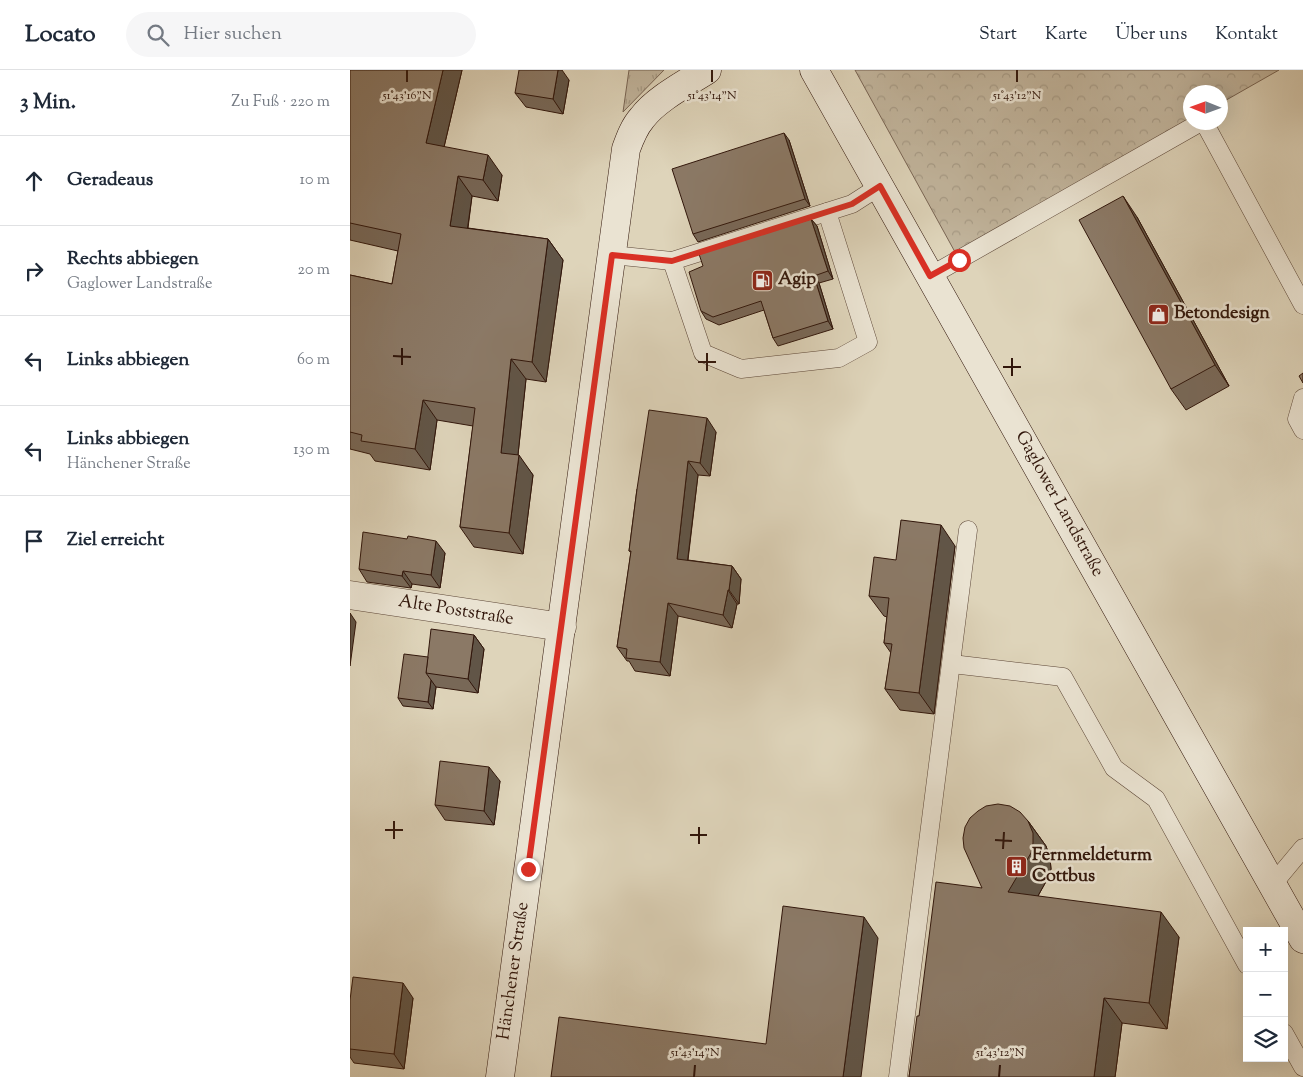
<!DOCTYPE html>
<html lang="de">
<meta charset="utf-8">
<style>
:root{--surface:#fff;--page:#f6f6f7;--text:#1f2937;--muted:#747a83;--line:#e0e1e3}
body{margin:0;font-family:"Sorts Mill Goudy",serif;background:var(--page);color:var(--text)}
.controls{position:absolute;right:15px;bottom:15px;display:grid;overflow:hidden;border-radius:0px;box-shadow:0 5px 20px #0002}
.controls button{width:45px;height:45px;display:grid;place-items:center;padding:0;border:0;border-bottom:1px solid var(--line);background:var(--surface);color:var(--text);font:25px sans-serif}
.compass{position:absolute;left:833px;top:15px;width:45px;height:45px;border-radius:50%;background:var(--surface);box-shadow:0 5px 20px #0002;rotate:271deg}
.stop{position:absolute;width:15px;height:15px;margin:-11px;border:4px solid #d93025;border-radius:50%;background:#fff}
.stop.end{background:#d93025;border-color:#fff;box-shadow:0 1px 5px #0008}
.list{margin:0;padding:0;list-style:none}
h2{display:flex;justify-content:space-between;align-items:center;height:65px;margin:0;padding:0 20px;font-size:21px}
h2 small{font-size:16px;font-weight:400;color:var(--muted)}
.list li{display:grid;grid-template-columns:32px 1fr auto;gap:15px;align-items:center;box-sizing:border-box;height:90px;padding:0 20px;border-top:1px solid var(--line)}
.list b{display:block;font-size:19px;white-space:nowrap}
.list p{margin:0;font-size:16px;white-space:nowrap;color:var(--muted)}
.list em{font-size:16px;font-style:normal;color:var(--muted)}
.icon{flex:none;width:28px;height:28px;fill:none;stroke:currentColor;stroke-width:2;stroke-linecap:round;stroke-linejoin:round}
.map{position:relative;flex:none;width:953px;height:1007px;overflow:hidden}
header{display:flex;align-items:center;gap:30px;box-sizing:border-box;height:70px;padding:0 25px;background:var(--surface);border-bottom:1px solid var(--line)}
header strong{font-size:24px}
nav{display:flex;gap:28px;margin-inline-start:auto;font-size:18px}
.search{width:350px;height:45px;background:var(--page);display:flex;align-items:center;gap:12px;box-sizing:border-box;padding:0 18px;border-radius:28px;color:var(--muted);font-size:19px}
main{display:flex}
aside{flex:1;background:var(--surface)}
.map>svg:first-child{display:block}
</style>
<header>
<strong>Locato</strong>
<div class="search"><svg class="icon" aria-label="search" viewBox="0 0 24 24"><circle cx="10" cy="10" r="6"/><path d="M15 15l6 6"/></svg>Hier suchen</div>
<nav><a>Start</a><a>Karte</a><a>Über uns</a><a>Kontakt</a></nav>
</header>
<main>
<aside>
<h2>3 Min.<small>Zu Fuß · 220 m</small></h2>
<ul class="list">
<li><svg class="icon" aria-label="ahead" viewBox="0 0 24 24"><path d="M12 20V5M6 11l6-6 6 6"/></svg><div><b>Geradeaus</b></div><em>10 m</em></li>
<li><svg class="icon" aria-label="right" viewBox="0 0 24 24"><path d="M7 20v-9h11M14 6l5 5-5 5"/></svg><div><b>Rechts abbiegen</b><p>Gaglower Landstraße</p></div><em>20 m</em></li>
<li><svg class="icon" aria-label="left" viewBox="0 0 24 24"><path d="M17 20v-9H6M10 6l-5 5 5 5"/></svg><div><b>Links abbiegen</b></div><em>60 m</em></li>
<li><svg class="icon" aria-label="left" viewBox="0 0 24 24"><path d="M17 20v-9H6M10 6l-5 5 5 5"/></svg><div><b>Links abbiegen</b><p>Hänchener Straße</p></div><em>130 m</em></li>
<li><svg class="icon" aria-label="arrive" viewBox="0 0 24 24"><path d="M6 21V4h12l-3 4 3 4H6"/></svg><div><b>Ziel erreicht</b></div></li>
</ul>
</aside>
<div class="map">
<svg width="953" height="1007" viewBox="0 0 953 1007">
<defs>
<pattern id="grass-tufts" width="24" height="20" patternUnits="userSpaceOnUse" patternTransform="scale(1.25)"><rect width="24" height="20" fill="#c1b49c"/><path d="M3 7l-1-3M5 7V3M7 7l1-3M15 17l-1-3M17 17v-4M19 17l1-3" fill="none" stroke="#a69a85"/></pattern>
<pattern id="forest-crowns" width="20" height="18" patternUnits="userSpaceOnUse" patternTransform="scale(1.25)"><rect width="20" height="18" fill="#c1b49c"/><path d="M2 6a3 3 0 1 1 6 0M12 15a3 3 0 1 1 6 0" fill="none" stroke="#a69a85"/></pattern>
</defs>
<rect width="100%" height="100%" fill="#ded4ba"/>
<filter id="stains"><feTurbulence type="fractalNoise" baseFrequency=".004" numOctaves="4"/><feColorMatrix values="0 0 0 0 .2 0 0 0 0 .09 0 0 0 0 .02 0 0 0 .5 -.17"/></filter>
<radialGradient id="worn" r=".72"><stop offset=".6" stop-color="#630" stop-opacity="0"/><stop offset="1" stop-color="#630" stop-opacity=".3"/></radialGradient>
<path fill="url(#grass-tufts)" stroke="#796554" d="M279,0H314L273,42Z"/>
<path fill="url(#forest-crowns)" stroke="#796554" d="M505,0H929L871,33V22H841L840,50L605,182Z"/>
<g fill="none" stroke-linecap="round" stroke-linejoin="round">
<defs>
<g id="lane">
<path d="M854,52L953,235"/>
<path d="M262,185L322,191L502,134L530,116"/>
<path d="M322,191L353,283L391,299L489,288L518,272L477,142"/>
<path d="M580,206L851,52"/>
<path d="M953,328L947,349L953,360"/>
<path d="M602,594L713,607L764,698L806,729L897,895"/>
<path d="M923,814L953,778"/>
<path d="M934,963L953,997"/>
<path d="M548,1007L618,460"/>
</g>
<path id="street" d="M0,525L212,557"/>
<g id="secondary">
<path d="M464,0L953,869"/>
<path d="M150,1007L276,79C280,68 284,57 292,48C306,29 337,13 357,0"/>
</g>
</defs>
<use href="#lane" stroke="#5c4637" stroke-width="19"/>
<use href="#street" stroke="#5c4637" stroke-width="29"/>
<use href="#secondary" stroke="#31160b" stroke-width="29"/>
<use href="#lane" stroke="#eae3d2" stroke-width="18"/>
<use href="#street" stroke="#eae3d2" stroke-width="28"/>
<use href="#secondary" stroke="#eae3d2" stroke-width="28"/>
</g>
<g fill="#786858" stroke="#31160b">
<path d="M0,0H112L94,77L152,105L148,131L122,126L118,158L198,169L213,190L196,312L176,309L168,385L183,405L173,484L124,477L110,457L123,356L87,350L80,400L25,391L20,384L0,379V205L42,214L48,181L0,170Z"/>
<path d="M219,10L213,44L176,37L165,23Z"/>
<path d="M439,70L460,136L348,172L343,164Z"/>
<path d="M787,147L879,316L836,340L821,319Z"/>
<path d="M461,149L467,156L483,209L469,213L483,259L428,276L423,268L414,240L369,255L356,249L351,241Z"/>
<path d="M366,362L360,406L348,405L338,490L382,496L391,509L389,534H387L382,558L328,546L320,606L285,601L279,591H277L267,577L281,482L279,481L287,419Z"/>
<path d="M605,476L584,644L550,640L535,619L541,583L534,573L537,547L534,546L519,526L546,490Z"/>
<path d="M95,483L90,518L62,514L61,518L17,512L9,499Z"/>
<path d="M124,565L134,579L128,623L86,617L83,639L53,636L48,628L78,587Z"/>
<path d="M150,711L144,755L95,750L85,735Z"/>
<path d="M678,751L696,776L700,788L701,799L698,808L688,826L829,867L817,959L772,953L765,1007H559L569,946L632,818Z"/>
<path d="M63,928L54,999L4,993L0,987V930Z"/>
</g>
<g fill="#615547" stroke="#31160b">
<path d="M93,0H112L90,94L76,73Z"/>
<path d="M208,0H212L219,10L213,44L203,29Z"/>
<path d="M434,63L439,70L460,136L455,129Z"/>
<path d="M138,85L152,105L148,131L133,110Z"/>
<path d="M108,106L122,126L115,176L100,156Z"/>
<path d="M773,126L787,147L879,316L865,295Z"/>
<path d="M461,149L467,156L483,209L478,201Z"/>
<path d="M198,169L213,190L196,312L182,292Z"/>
<path d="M464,206L469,213L483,259L478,251Z"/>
<path d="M161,289L176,309L166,403L151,383Z"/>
<path d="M73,330L87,350L80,400L65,379Z"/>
<path d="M357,348L366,362L360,406L350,393Z"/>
<path d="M169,385L183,405L173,484L159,463Z"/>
<path d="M338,391L348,405L336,503L327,489Z"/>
<path d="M591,455L605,476L584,644L569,623Z"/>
<path d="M86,471L95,483L90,518L81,505Z"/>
<path d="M382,496L391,509L389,534L379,520Z"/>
<path d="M53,501L62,514L61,518L52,506Z"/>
<path d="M378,520L387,534L382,558L373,545Z"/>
<path d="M318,533L328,546L320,606L310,592Z"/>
<path d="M0,543L6,552L0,596Z"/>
<path d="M124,565L134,579L128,623L118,609Z"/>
<path d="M81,610L86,617L83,639L78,632Z"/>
<path d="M139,697L150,711L144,755L134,741Z"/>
<path d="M678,751L696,776L700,788L701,799L698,808L676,847L658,822Z"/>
<path d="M811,842L829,867L817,959L799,933Z"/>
<path d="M514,847L528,868L511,1007H493Z"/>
<path d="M53,913L63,928L54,999L44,984Z"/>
<path d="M754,928L772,953L765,1007H744Z"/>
</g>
<g fill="#8b7966" stroke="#31160b">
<path d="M0,0H93L76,73L138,85L133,110L108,106L100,156L198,169L182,292L161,289L151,383L169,385L159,463L110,457L125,338L73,330L65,379L11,371L12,365L0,362V205L42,214L51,164L0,153Z"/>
<path d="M169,0H208L203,29L165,23Z"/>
<path d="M434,63L455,129L343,164L322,99Z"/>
<path d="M773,126L865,295L821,319L729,150Z"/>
<path d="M461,149L478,201L464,206L478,251L423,268L411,231L363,247L351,241L339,202L353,196L349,184Z"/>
<path d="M953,303V313L949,306Z"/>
<path d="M299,340L357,348L350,393L338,391L327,489L382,496L379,520H378L373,545L318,533L310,592L276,588L277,579L267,577L281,481H279L287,419Z"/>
<path d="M551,450L591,455L569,623L535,619L542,574L534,573L539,528L519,526L524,487L546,490Z"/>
<path d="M13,462L57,469L58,466L86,471L81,505L53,501L52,506L9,499Z"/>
<path d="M81,559L124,565L118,609L76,603Z"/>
<path d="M54,584L78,587L76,603L81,610L78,632L48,628Z"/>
<path d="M90,691L139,697L134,741L85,735Z"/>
<path d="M648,734L660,736L670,742L678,751L683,763V773L681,783L658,822L811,842L799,933L754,928L744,1007H559L567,946H569L586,812L632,818L614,778L613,768L615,757L620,748L628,741L636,736Z"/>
<path d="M433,836L514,847L493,1007H201L209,947L416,974Z"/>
<path d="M3,907L53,913L44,984L0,979V930Z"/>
</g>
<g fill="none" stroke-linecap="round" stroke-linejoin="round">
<path stroke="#d93025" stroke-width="6" d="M178,799L262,185L322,191L502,134L530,116L580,206L609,190"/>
</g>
<path fill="none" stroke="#31160b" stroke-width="2" d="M57,12V0M362,12V0M667,12V0M43,286L61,287M348,292H366M52,295V278M653,297H671M357,301V283M662,306V288M35,760H53M340,765H357M44,769V751M645,770L662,771M349,774V757M653,779L654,762M344,1007L345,995M649,1007L650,995"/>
<defs>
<symbol id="fuel-square" viewBox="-11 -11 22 22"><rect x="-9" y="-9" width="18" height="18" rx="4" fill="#8f2418" stroke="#eae3d2"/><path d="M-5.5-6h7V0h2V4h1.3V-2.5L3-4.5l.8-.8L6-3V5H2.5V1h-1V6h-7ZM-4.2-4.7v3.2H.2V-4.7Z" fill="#fff"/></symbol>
<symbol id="shop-square" viewBox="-11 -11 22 22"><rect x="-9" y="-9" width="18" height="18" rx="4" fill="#8f2418" stroke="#eae3d2"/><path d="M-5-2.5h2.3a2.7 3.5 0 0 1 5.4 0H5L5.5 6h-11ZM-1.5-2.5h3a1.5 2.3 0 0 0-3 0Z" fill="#fff"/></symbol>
<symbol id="building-square" viewBox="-11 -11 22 22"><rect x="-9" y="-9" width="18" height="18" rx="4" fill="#8f2418" stroke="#eae3d2"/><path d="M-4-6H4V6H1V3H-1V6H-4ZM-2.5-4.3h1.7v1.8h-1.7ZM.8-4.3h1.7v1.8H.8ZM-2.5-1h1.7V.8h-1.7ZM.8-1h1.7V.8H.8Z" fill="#fff"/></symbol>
</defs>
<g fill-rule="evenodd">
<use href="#fuel-square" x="400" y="198" width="25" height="25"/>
<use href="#shop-square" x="796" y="232" width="25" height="25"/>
<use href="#building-square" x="654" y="784" width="25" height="25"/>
</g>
<g text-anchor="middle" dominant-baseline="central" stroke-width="5" stroke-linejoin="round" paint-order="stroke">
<g font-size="18" font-weight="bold" fill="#31160b" stroke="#eae3d2" text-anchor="start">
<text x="428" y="210">Agip</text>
<text x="824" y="244">Betondesign</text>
<text x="682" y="786">Fernmeldeturm<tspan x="682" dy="21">Cottbus</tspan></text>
</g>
<g font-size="18" fill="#31160b" stroke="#eae3d2">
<text transform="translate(709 434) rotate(61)">Gaglower Landstraße</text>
<text transform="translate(106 541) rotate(9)">Alte Poststraße</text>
<text transform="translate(164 901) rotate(-82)">Hänchener Straße</text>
</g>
</g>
<g font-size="12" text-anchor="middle" fill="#31160b" stroke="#eae3d2" stroke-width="5" stroke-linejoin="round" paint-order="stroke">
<text x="57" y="29">51°43'16"N</text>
<text x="362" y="29">51°43'14"N</text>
<text x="667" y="29">51°43'12"N</text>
<text x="345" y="986">51°43'14"N</text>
<text x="650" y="986">51°43'12"N</text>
</g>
<rect width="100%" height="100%" filter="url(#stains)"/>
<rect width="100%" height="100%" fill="url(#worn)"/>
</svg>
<div class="controls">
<button>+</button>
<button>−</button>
<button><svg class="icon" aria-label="layers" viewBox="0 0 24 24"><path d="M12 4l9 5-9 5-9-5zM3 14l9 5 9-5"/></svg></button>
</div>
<svg class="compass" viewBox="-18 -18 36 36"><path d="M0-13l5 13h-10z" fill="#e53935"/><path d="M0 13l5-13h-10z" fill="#747a83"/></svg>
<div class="stop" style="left:609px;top:190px"></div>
<div class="stop end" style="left:178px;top:799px"></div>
</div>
</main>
